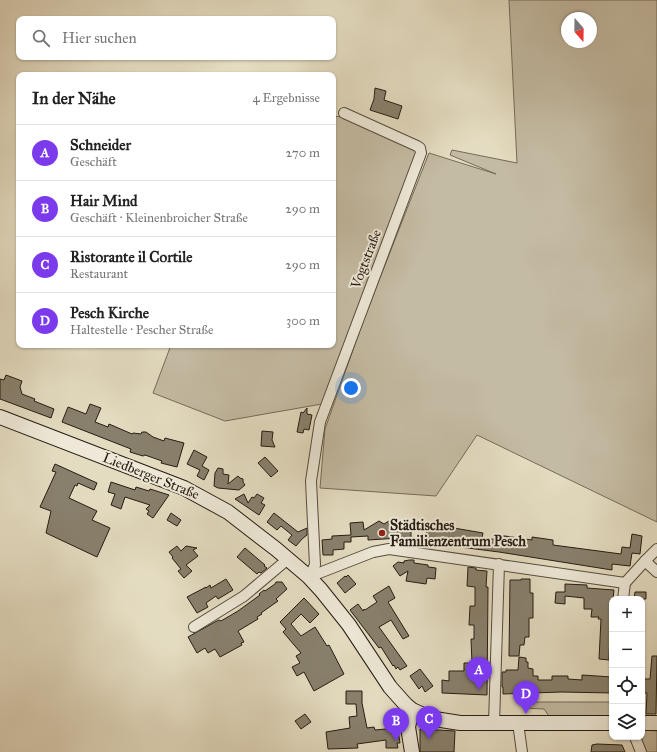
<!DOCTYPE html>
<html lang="de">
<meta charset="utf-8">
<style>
:root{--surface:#fff;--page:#f6f6f6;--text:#222;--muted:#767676;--line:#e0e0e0;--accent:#7c3aed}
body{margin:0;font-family:"IM FELL Great Primer",serif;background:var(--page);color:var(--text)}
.controls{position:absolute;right:12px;bottom:12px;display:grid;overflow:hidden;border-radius:8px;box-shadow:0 1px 3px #0004}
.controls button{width:36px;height:36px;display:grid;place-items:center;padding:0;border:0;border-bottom:1px solid var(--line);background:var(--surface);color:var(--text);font:20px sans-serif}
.compass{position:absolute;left:561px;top:12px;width:36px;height:36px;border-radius:50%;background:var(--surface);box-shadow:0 1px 3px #0004;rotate:160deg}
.you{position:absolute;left:351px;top:388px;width:14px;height:14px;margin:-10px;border:3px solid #fff;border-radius:50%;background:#1a73e8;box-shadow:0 0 0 6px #1a73e833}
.badge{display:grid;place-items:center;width:26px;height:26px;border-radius:50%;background:var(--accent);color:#fff;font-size:13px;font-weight:700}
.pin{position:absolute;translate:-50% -33px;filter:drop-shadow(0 1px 2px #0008)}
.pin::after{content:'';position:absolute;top:21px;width:14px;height:12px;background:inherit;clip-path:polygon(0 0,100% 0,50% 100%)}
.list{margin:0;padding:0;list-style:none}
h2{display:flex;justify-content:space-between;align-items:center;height:52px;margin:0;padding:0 16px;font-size:17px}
h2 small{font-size:13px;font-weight:400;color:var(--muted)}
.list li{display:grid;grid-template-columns:26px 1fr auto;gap:12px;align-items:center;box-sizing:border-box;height:56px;padding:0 16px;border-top:1px solid var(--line)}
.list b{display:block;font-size:15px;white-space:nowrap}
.list p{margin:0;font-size:13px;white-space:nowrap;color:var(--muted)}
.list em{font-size:13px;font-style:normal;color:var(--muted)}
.icon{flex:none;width:22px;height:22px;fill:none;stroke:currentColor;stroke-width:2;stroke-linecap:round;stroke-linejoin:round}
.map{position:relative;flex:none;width:657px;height:752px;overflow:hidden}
.search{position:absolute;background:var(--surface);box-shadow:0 1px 3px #0004;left:16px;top:16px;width:320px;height:44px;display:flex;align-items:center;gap:10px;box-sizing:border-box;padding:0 14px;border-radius:8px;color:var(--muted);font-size:15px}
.panel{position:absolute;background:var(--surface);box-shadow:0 1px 3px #0004;left:16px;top:72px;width:320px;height:276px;border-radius:8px}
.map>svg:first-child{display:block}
</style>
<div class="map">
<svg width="657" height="752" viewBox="0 0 657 752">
<rect width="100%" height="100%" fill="#e4dcc1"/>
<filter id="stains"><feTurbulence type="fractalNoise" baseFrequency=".005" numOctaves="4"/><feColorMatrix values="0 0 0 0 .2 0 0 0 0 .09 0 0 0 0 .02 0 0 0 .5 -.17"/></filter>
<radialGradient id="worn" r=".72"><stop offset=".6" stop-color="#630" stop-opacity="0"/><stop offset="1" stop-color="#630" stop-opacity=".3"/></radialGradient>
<g fill="#c4bba3" stroke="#746c5a" fill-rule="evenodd">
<path d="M509,0H657V522L477,435L436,496L320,488L325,429L365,316L429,153L496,174L450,155L452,150L517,163ZM567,18H591V42H567Z"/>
<path d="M333,116L342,117L417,151L322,404L225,421L153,393L171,345H333Z"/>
<path d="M523,702H611L612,716H549L544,709L523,708Z"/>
<path d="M643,730L657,731V752H644L639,737H642Z"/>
</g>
<g fill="#88806d" stroke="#251c12">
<path d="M375,88L386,91L384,100L402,106L398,119L370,110L374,99Z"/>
<path d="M6,375L22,381L20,387L22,394L35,399L34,401L54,409L51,418L0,399V379L4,380Z"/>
<path d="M90,404L101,408L95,422L108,427L109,424L132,434L133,433L141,434L142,432H146L153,437L164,441L165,438L184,443L177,467L161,463L162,461L145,455L143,456L130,452L131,449L62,422L68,407L86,414Z"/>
<path d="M307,408V414L312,415L309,430L304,429L303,433L297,432L301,412L303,413Z"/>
<path d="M262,431L273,432L272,440L275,447L261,446Z"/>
<path d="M194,450L207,457L202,466L209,470L204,480L197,476L200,470L187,464Z"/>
<path d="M265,457L278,471L271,477L258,463Z"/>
<path d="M55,464L97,483L94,490L78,483L77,486L75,485L69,498L97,511L92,520L110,528L97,557L46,533L51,511L40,507L56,472L52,471Z"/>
<path d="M218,468L223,469V474L229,475L228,484L238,476L240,478L243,479V482L245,485L239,490L218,488L214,486L215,473Z"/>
<path d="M111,482L135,490L136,487L149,491L150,489L169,495L153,518L147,514L149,511L146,509L150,505L125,497L121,509L111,505L115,494L108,492Z"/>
<path d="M244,494L248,503L252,497L254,498L257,494L264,498L261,503L265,505L259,515L235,499Z"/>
<path d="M171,513L181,520L177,526L167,520Z"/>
<path d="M274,513L298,532L307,528V535L302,539L296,546L288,540L292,535L281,526L277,530L267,522Z"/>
<path d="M399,520L412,526V532H411V540L400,541V538L368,540V536L351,537V542H344V549L333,550V555H323L322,540L332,539V536L351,535L350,523L363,522L364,530L379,521L384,524L389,521L394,523Z"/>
<path d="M454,528L483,533L482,538L500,540L501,536H505L532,540V537L553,540V545L621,554L622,547L630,548L632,534L642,536L640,554L632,553L630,566L612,564V570L499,552L452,546V547L441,546L442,543L425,541L427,529L454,532Z"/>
<path d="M177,546L181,551L186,546L197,548L193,550L198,556L186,565L192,571L184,578L178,571L181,569L172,558L173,557L169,552Z"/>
<path d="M245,548L265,565L264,566L267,568L261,573L259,572L257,574L237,557Z"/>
<path d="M409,560H414V563L428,565V567L436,568L435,579L427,578L426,584L406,581L408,571L400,576L393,566L398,562L404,563V561Z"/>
<path d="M468,567L476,568V570L487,571L486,587H488L487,695L442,693V680L449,681V671H464V663H472L471,639H474V625H469L470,606H475V587L467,586Z"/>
<path d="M348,575L356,584L345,593L337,583L345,576L346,577Z"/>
<path d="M226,579L233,590L218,599L216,596L206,603L208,607L197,613L187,597L206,587V588L210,585L211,588Z"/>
<path d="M521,579H530V593H533V618H529V637H525L524,645H520L519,656H509L510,580H521Z"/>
<path d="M276,582H282L287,589L276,599L278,601L261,613L262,614L257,617L258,619L238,631L244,642L241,643L242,645L220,657L215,649L208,653L205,648L197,653L188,637L215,622L219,620L221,621L238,611L260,595L259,594L264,590L265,591L275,584Z"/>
<path d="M565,584L587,585V588L614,590L613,599H611L609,660L599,659L601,619H598L599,617H591L592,609H584V598L565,596V604L555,603L556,592H565Z"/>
<path d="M389,586L395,598L388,602L409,636L403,639L391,620L379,627L407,666L400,670L398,667L396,669L394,665L393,666L381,647L379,648L350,610L358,604L363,611L364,609L365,610L377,602L373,596Z"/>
<path d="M635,592H646V599H634Z"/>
<path d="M304,598L319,614L310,623L301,614L291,624L301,636L315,627L327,646L329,645L344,674L314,691L304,672L297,676L292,667L300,663L296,656L301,653L283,632L286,629L280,622Z"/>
<path d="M652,656H657L656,714H646L647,693H642V679H650Z"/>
<path d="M519,657L526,658V662H528V668L533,669V676H538V680H552V676H568V679L582,680V675L612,677V693L562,692L503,694V687H502V672H506V670H518Z"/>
<path d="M420,669L433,686L425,692L422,686L419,689L410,676Z"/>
<path d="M346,691H362V703L367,728L374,727L375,730L396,728V731L398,730L400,743H397L398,748H386V740L357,744L358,748L328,749L326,732L350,728L349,717L357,716L356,704H346Z"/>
<path d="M305,714L311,722L301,729L295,721Z"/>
<path d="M420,729L455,731L454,752H420Z"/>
<path d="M597,744L622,745L625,752H591L592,745Z"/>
</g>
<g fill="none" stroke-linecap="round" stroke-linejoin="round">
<defs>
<g id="street">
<path d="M645,561L657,549"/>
<path d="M309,577L315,565L311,481L320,422L421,153L420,148L417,146L344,113"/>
<path d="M309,577L373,552L389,549L625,583L645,561L657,572"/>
<path d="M623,599L625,583"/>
<path d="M194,627L244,596L288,559"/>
<path d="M494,723L499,564"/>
<path d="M518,723L522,752"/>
<path d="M635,737L641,752"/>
</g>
<g id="secondary">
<path d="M0,417L184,488L228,512L276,549L309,577L321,590L349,625L390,687L406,705L412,710L428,717L441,720L460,723H612"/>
<path d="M642,723H657"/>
<path d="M412,752L408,727L412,710"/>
</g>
</defs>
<use href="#street" stroke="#554c3e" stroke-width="12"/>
<use href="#secondary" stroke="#251c12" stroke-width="16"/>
<use href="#street" stroke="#ede8d7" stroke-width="10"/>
<use href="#secondary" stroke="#ede8d7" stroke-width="14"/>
</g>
<circle fill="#8f2418" stroke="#ede8d7" stroke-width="1.5" cx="382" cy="533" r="4"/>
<g text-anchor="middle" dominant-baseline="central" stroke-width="4" stroke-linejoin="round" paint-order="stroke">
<g font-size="14" fill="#251c12" stroke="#ede8d7">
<text transform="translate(366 259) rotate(-69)">Vogtstraße</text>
<text transform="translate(151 476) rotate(22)">Liedberger Straße</text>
</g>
<g font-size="14" font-weight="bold" fill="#251c12" stroke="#ede8d7" text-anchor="start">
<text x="390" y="525">Städtisches<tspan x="390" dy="16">Familienzentrum Pesch</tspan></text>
</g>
</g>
<rect width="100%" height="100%" filter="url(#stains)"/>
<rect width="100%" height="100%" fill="url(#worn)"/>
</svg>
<div class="controls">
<button>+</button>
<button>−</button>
<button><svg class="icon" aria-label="locate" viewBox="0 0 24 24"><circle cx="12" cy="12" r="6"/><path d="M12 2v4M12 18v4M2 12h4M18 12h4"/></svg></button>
<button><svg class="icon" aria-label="layers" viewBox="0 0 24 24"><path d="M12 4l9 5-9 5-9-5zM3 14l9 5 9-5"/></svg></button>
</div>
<svg class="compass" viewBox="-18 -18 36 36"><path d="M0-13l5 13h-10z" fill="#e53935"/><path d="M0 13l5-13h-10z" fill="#767676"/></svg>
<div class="you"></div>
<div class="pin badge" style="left:479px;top:690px">A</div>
<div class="pin badge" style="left:396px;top:741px">B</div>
<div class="pin badge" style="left:429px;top:739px">C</div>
<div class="pin badge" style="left:526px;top:714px">D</div>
<div class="search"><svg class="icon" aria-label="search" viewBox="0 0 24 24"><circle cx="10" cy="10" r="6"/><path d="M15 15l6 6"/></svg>Hier suchen</div>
<section class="panel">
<h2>In der Nähe<small>4 Ergebnisse</small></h2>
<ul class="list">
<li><span class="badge">A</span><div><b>Schneider</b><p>Geschäft</p></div><em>270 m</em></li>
<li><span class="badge">B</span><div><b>Hair Mind</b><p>Geschäft · Kleinenbroicher Straße</p></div><em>290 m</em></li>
<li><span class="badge">C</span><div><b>Ristorante il Cortile</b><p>Restaurant</p></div><em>290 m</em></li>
<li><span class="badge">D</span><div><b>Pesch Kirche</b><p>Haltestelle · Pescher Straße</p></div><em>300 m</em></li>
</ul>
</section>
</div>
